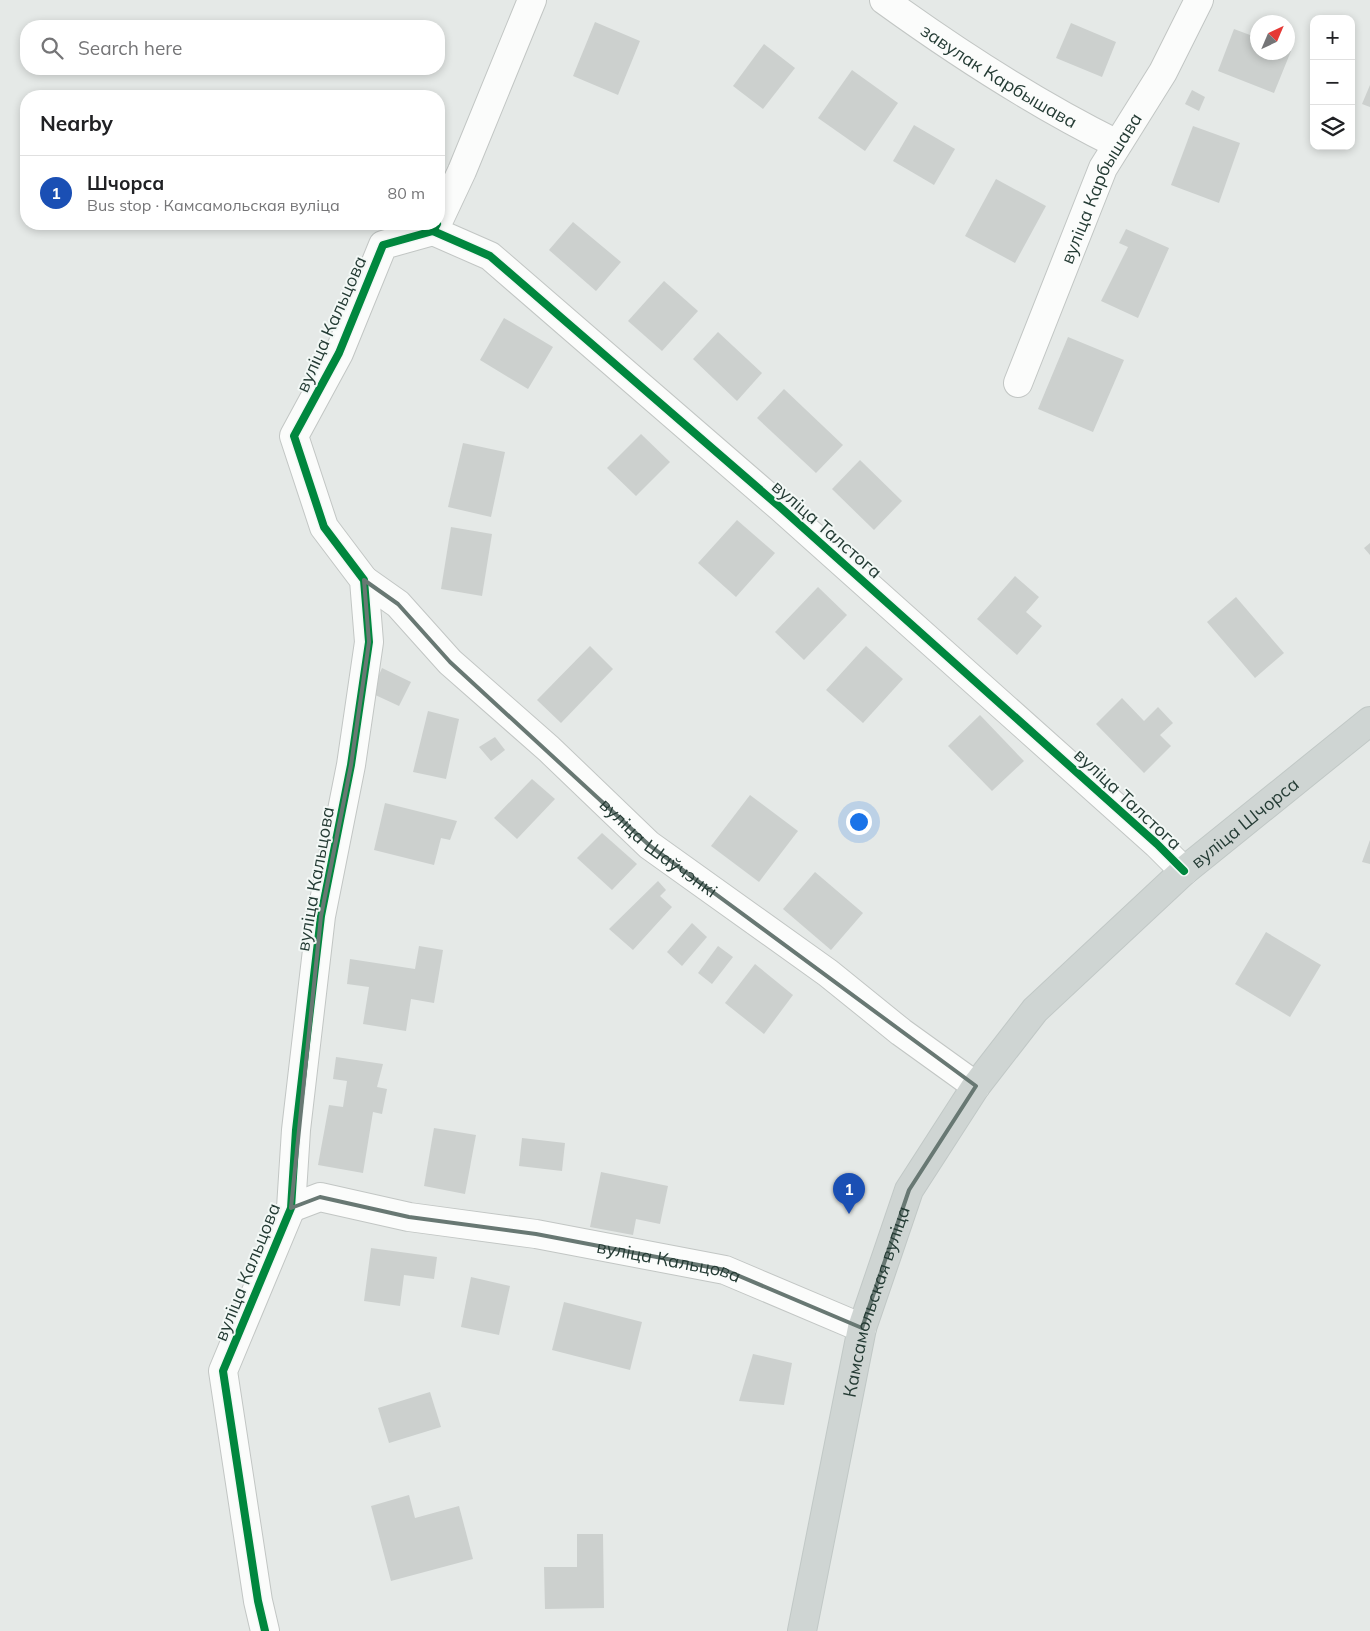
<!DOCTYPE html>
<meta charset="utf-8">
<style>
:root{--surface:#fff;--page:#f6f6f6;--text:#202124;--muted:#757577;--line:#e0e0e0;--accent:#687873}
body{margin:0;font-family:Mulish,sans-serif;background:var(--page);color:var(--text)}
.controls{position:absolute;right:15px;top:15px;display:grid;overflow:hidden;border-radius:10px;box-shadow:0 2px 8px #0003}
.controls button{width:45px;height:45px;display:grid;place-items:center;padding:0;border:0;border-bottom:1px solid var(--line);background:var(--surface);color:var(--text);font:25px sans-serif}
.compass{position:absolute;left:1250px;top:15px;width:45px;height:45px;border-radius:50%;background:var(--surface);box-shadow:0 2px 8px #0003;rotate:44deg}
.you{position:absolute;left:858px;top:821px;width:18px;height:18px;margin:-12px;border:4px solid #fff;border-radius:50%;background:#1a73e8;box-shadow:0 0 0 8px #1a73e833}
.badge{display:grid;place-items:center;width:32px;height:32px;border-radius:50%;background:var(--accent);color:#fff;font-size:16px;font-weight:700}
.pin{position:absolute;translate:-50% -41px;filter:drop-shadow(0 1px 2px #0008)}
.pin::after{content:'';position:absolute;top:26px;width:18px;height:15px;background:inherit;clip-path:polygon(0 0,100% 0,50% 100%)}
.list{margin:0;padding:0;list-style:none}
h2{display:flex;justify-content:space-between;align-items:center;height:65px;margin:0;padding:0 20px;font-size:21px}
h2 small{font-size:16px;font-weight:400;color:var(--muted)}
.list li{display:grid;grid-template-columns:32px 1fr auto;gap:15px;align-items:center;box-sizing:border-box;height:75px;padding:0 20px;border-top:1px solid var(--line)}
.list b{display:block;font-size:19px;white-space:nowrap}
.list p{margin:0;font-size:16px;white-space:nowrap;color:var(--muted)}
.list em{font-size:16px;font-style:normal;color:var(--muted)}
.icon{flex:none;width:28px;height:28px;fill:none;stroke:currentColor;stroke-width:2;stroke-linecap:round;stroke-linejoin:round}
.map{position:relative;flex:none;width:1370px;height:1631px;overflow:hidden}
.search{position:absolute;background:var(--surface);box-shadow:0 2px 8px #0003;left:20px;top:20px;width:425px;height:55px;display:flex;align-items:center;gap:12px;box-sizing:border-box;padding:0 18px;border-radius:20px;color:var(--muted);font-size:19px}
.panel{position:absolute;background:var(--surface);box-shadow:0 2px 8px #0003;left:20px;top:90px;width:425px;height:140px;border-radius:20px}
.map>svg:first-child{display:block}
</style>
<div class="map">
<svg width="1370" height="1631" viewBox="0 0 1370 1631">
<rect width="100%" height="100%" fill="#e5e9e7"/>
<g fill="#ccd0ce">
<path d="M595,22L640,41L618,95L573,76Z"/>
<path d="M1071,23L1116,42L1102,77L1056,58Z"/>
<path d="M1234,29L1258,38V52H1288V50L1291,51L1274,93L1218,71Z"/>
<path d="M764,44L795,68L763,109L733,86Z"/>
<path d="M852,70L898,103L865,151L818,118Z"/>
<path d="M1370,85V107L1362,104Z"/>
<path d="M1192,90L1205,97L1199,111L1185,104Z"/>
<path d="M914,125L955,149L934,185L893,161Z"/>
<path d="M1193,126L1240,143L1219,203L1171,185Z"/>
<path d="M996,179L1046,206L1015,263L965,236Z"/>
<path d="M573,222L621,262L596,291L549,250Z"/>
<path d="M1126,229L1169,248L1138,318L1101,301L1128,247L1119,243Z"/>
<path d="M664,281L698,311L662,351L628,321Z"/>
<path d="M504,318L553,347L528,389L480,360Z"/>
<path d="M718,332L762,373L737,401L693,359Z"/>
<path d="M1068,337L1124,360L1093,432L1038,409Z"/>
<path d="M784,389L843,445L816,473L757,418Z"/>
<path d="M641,434L670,462L636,496L607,468Z"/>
<path d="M463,443L505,452L491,517L448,507Z"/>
<path d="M860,460L902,501L874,530L832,489Z"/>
<path d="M737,520L775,553L736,597L698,563Z"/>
<path d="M451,527L492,534L482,596L441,589Z"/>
<path d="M1370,543V555L1364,548Z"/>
<path d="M1015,576L1039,597L1026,612L1042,626L1017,655L977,619Z"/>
<path d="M818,587L847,615L804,660L775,632Z"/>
<path d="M1236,597L1284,653L1255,678L1207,622Z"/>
<path d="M590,646L613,669L561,723L537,700Z"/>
<path d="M866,646L903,679L863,723L826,690Z"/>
<path d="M382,668L411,682L399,706L371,693Z"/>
<path d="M1122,698L1144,721L1158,707L1173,723L1160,735L1171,746L1144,773L1096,724Z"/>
<path d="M428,711L459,719L446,779L413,772Z"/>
<path d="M980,715L1024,761L992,791L948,746Z"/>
<path d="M495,737L505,750L491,761L479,747Z"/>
<path d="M532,779L555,799L517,839L494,818Z"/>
<path d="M750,795L798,831L759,882L711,846Z"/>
<path d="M385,803L457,821L450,840L441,838L434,865L374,850Z"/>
<path d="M602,833L637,864L612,890L577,858Z"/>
<path d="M1370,840V864L1362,862Z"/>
<path d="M815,872L863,913L831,950L783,909Z"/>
<path d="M658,881L666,890L660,896L672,907L633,950L609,929Z"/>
<path d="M692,923L707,937L682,966L667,952Z"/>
<path d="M1266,932L1321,965L1290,1017L1235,984Z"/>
<path d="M419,946L443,950L434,1003L411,999L406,1031L363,1024L369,987L347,984L350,959L415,969Z"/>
<path d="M718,946L733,957L712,984L698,973Z"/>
<path d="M755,964L793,995L764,1034L725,1003Z"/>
<path d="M336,1057L383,1064L377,1087L387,1089L382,1114L373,1112L363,1173L318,1165L329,1105L343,1107L347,1081L333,1079Z"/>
<path d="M434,1128L476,1135L465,1194L424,1186Z"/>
<path d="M522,1138L565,1143L562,1171L519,1166Z"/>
<path d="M601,1172L668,1186L660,1224L636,1219L633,1235L590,1227Z"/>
<path d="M371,1248L437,1257L434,1279L404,1275L400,1306L364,1301Z"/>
<path d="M471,1277L510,1286L499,1335L461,1327Z"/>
<path d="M564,1302L642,1322L630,1370L552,1350Z"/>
<path d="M753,1354L792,1363L784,1405L739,1401Z"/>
<path d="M430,1392L441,1427L389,1443L378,1408Z"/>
<path d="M409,1495L415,1518L459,1506L473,1559L391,1581L371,1506Z"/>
<path d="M577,1534H603L604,1608L545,1609L544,1567H577Z"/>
</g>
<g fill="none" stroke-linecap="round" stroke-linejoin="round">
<defs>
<g id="minor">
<path id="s1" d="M884,0C956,52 1038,105 1117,144"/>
<path d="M439,220L462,171L532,0"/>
<path d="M433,231L490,256L780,507L1157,844L1184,871"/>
<path id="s2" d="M1018,383L1103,168L1163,72L1199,0"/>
<path id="s3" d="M364,580L398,604L450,662L549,749L649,845L828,973L901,1032L976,1086"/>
<path id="s4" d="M291,1208L320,1197L409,1217L536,1234L725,1270L862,1328"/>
<path d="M265,1631L258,1601L223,1371L291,1208L296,1130L321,916L351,765L369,642L364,580L324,527L294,436L339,353L383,245L433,231L437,224"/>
</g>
<g id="primary">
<path id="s5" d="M802,1631L862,1328L909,1190L976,1086L1035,1010L1184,871L1370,721"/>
</g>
</defs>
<use href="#minor" stroke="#c2c6c4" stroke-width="30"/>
<use href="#primary" stroke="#c1c8c6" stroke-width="30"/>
<use href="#minor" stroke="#fbfcfb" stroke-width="28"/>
<use href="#primary" stroke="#cfd5d3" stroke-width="28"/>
<defs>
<g id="cycleway">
<path d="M433,231L490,256L780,507L1157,844L1184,871"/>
<path d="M265,1631L258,1601L223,1371L291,1208L296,1130L321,916L351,765L369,642L364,580L324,527L294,436L339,353L383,245L433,231L437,224"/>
</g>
</defs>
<use href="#cycleway" stroke="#f3f8f6" stroke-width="11"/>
<use href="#cycleway" stroke="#00873e" stroke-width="8"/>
</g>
<path fill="none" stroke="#687873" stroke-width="4" stroke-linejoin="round" d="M364,580L398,604L450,662L649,845L976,1086L909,1190L862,1328L725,1270L536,1234L409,1217L320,1197L291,1208L321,916L351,765L369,642Z"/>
<g text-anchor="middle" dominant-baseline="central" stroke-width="4" stroke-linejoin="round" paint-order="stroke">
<g font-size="18" fill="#243b34" stroke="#f3f8f6">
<text stroke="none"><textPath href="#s1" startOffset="138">завулак Карбышава</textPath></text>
<text stroke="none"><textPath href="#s2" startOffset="212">вуліца Карбышава</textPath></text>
<text transform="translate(331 324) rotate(-66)">вуліца Кальцова</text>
<text transform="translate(827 529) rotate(41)">вуліца Талстога</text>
<text transform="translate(1128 799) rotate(43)">вуліца Талстога</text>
<text stroke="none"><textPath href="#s5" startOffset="956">вуліца Шчорса</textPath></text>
<text stroke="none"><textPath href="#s3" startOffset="399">вуліца Шаўчэнкі</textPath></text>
<text transform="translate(315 879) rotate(-80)">вуліца Кальцова</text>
<text stroke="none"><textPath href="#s4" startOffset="386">вуліца Кальцова</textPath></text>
<text transform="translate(247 1272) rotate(-68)">вуліца Кальцова</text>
<text stroke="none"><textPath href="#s5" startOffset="338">Камсамольская вуліца</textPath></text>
</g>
</g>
</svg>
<div class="controls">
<button>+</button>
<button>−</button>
<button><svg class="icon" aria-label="layers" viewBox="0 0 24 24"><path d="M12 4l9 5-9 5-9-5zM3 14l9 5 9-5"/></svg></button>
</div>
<svg class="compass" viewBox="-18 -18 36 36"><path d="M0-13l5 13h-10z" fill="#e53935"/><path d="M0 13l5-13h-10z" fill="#757577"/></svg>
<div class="you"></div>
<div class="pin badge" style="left:849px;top:1214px;background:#1a4fb4">1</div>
<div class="search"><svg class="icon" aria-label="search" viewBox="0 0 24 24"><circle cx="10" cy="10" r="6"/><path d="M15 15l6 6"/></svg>Search here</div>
<section class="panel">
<h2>Nearby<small></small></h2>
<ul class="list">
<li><span class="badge" style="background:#1a4fb4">1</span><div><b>Шчорса</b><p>Bus stop · Камсамольская вуліца</p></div><em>80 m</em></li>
</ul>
</section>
</div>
